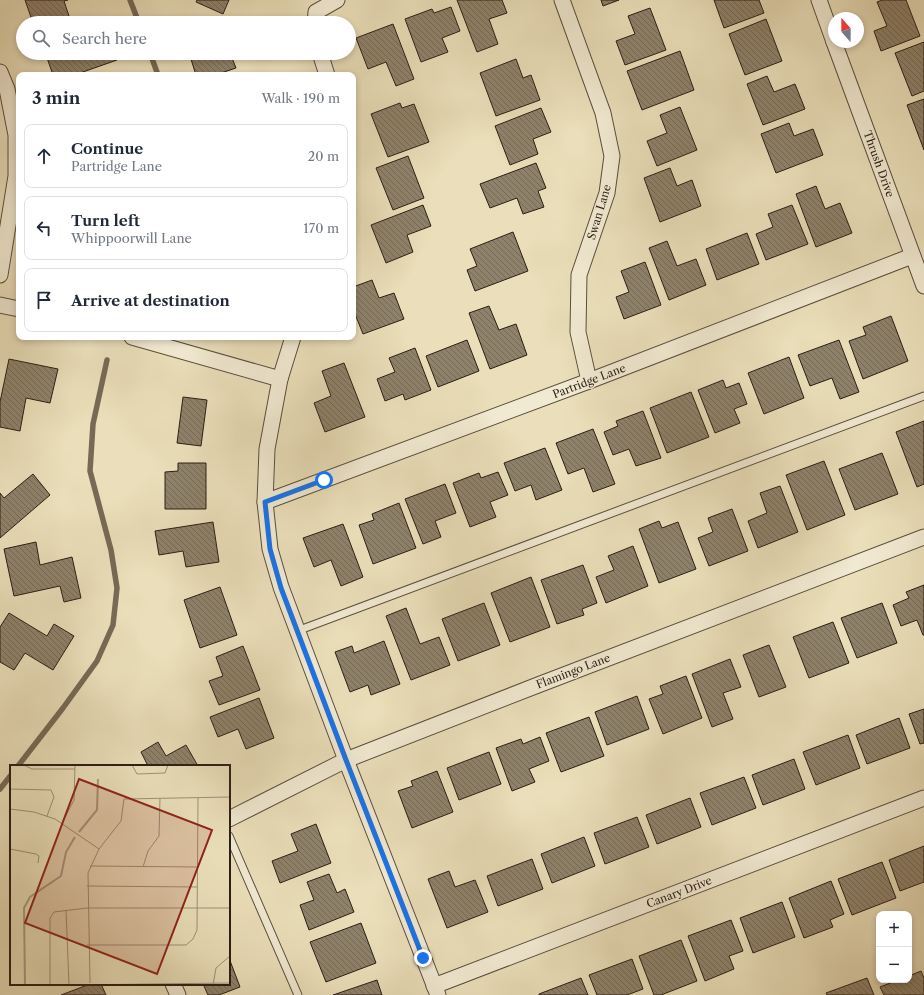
<!DOCTYPE html>
<meta charset="utf-8">
<style>
:root{--surface:#fff;--page:#f2f2f3;--text:#1f2937;--muted:#747a83;--line:#e0e1e3}
body{margin:0;font-family:"Libre Caslon Text",serif;background:var(--page);color:var(--text)}
.controls{position:absolute;right:12px;bottom:12px;display:grid;overflow:hidden;border-radius:8px;box-shadow:0 2px 6px #0003}
.controls button{width:36px;height:36px;display:grid;place-items:center;padding:0;border:0;border-bottom:1px solid var(--line);background:var(--surface);color:var(--text);font:20px sans-serif}
.compass{position:absolute;left:828px;top:12px;width:36px;height:36px;border-radius:50%;background:var(--surface);box-shadow:0 2px 6px #0003;rotate:339deg}
.stop{position:absolute;width:12px;height:12px;margin:-9px;border:3px solid #1a73e8;border-radius:50%;background:#fff}
.stop.end{background:#1a73e8;border-color:#fff;box-shadow:0 1px 4px #0008}
.list{margin:0;padding:0;list-style:none}
h2{display:flex;justify-content:space-between;align-items:center;height:52px;margin:0;padding:0 16px;font-size:17px}
h2 small{font-size:13px;font-weight:400;color:var(--muted)}
.list li{display:grid;grid-template-columns:26px 1fr auto;gap:12px;align-items:center;box-sizing:border-box;height:64px;margin:0 8px 8px;padding:0 8px;border:1px solid var(--line);border-radius:8px}
.list b{display:block;font-size:15px;white-space:nowrap}
.list p{margin:0;font-size:13px;white-space:nowrap;color:var(--muted)}
.list em{font-size:13px;font-style:normal;color:var(--muted)}
.icon{flex:none;width:22px;height:22px;fill:none;stroke:currentColor;stroke-width:2;stroke-linecap:round;stroke-linejoin:round}
.map{position:relative;flex:none;width:924px;height:995px;overflow:hidden}
.search{position:absolute;background:var(--surface);box-shadow:0 2px 6px #0003;left:16px;top:16px;width:340px;height:44px;display:flex;align-items:center;gap:10px;box-sizing:border-box;padding:0 14px;border-radius:22px;color:var(--muted);font-size:15px}
.panel{position:absolute;background:var(--surface);box-shadow:0 2px 6px #0003;left:16px;top:72px;width:340px;height:268px;border-radius:8px}
.map>svg:first-child{display:block}
</style>
<div class="map">
<svg width="924" height="995" viewBox="0 0 924 995">
<defs>
<pattern id="building-back-hatch" width="6" height="6" patternUnits="userSpaceOnUse"><rect width="6" height="6" fill="#8e826b"/><path d="M-1 5l2 2M0 0l6 6M5-1l2 2" fill="none" stroke="#746a57"/></pattern>
</defs>
<rect width="100%" height="100%" fill="#eadfba"/>
<filter id="stains"><feTurbulence type="fractalNoise" baseFrequency=".005" numOctaves="4"/><feColorMatrix values="0 0 0 0 .2 0 0 0 0 .09 0 0 0 0 .02 0 0 0 .5 -.17"/></filter>
<radialGradient id="worn" r=".72"><stop offset=".6" stop-color="#630" stop-opacity="0"/><stop offset="1" stop-color="#630" stop-opacity=".3"/></radialGradient>
<g fill="none" stroke-linecap="round" stroke-linejoin="round">
<g stroke="#766a56" stroke-width="5.5">
<path d="M130,0L139,23"/>
<path d="M150,53L158,75"/>
<path d="M18,766L63,708L97,661L113,625L117,588L111,550L90,471L93,424L107,360"/>
<path d="M0,789L11,775"/>
</g>
</g>
<g fill="url(#building-back-hatch)" stroke="#2a1e15">
<path d="M25,0H68L64,1L71,22L67,23H33Z"/>
<path d="M197,0H229L223,14L196,2Z"/>
<path d="M457,0H502L507,13L489,19L498,44L477,52Z"/>
<path d="M601,0H619L603,6Z"/>
<path d="M714,0H759L764,13L724,28Z"/>
<path d="M882,0H906L920,36L881,51L874,31L887,26L877,2Z"/>
<path d="M451,7L460,31L442,38L448,52L421,62L405,19L432,9L434,13Z"/>
<path d="M650,8L666,50L625,65L616,41L635,34L628,16Z"/>
<path d="M766,19L782,61L745,75L729,34Z"/>
<path d="M393,24L414,79L396,86L386,62L368,69L356,38Z"/>
<path d="M924,42V91L912,96L895,53Z"/>
<path d="M680,51L694,90L642,110L627,71Z"/>
<path d="M50,53H114L117,60L80,73L81,75H53L46,55Z"/>
<path d="M189,53H230L236,68L215,75H196Z"/>
<path d="M516,59L523,78L531,75L540,100L496,116L480,73Z"/>
<path d="M767,76L774,92L795,84L805,109L763,125L747,84Z"/>
<path d="M924,99V150L907,105Z"/>
<path d="M400,103L402,108L414,104L429,142L388,157L371,114Z"/>
<path d="M680,107L697,150L657,166L647,141L667,133L660,115Z"/>
<path d="M541,108L551,132L533,139L538,154L510,165L495,126Z"/>
<path d="M789,123L794,136L813,129L823,155L776,173L761,134Z"/>
<path d="M408,156L424,198L393,210L376,168Z"/>
<path d="M536,163L546,188L538,191L544,207L523,214L517,198L490,208L480,184Z"/>
<path d="M670,168L677,186L692,180L701,206L660,222L644,178Z"/>
<path d="M816,186L825,209L840,203L852,233L816,247L796,194Z"/>
<path d="M423,205L431,226L407,235L413,252L386,263L371,225Z"/>
<path d="M792,205L808,244L766,260L756,234L773,227L768,214Z"/>
<path d="M513,232L528,271L475,291L467,270L477,266L470,249Z"/>
<path d="M747,233L759,264L717,280L706,249Z"/>
<path d="M667,241L677,266L696,259L706,285L669,300L649,248Z"/>
<path d="M645,262L661,305L624,319L616,297L629,292L621,271Z"/>
<path d="M372,280L379,298L394,293L404,319L363,334L353,309V287Z"/>
<path d="M489,306L499,330L516,324L527,355L490,369L469,313Z"/>
<path d="M891,316L908,361L863,379L849,341L866,335L863,327Z"/>
<path d="M467,340L479,371L438,387L426,356Z"/>
<path d="M839,340L859,392L840,399L832,378L810,386L798,355Z"/>
<path d="M415,348L431,390L405,400L403,394L385,401L377,379L395,372L389,358Z"/>
<path d="M789,357L804,398L764,414L748,373Z"/>
<path d="M9,359L58,369L50,403L26,398L20,431L0,427V402Z"/>
<path d="M344,363L365,417L325,432L314,403L331,396L322,371Z"/>
<path d="M723,380L726,388L739,383L747,404L734,409L740,423L715,433L698,390Z"/>
<path d="M691,392L709,437L667,453L650,408Z"/>
<path d="M183,397L207,400L201,446L177,443Z"/>
<path d="M643,411L661,458L636,466L629,449L613,455L604,432L618,426L616,421Z"/>
<path d="M924,421V484L917,487L896,432Z"/>
<path d="M593,429L615,484L593,492L584,468L568,474L556,443Z"/>
<path d="M545,448L562,490L536,500L531,485L515,491L504,463Z"/>
<path d="M882,453L898,494L855,510L839,469Z"/>
<path d="M824,461L845,515L807,530L786,475Z"/>
<path d="M178,463H206V509H165V472L178,471Z"/>
<path d="M498,472L508,495L490,502L496,517L470,527L453,483L479,473L481,478Z"/>
<path d="M33,474L50,495L0,538V493L4,498Z"/>
<path d="M445,484L456,513L435,521L441,537L423,544L405,499Z"/>
<path d="M780,486L798,532L758,548L748,521L767,513L760,493Z"/>
<path d="M399,503L416,548L373,564L359,525L374,520L372,514Z"/>
<path d="M732,509L748,551L709,566L698,538L713,532L708,518Z"/>
<path d="M659,521L662,528L678,522L696,569L659,583L639,529Z"/>
<path d="M213,522L219,562L186,567L183,551L159,555L155,531Z"/>
<path d="M343,524L363,577L341,586L331,560L314,567L303,538Z"/>
<path d="M36,542L40,565L72,557L81,598L64,602L60,586L14,596L4,549Z"/>
<path d="M633,546L648,586L606,603L596,577L614,570L608,556Z"/>
<path d="M583,565L597,603L582,609L584,615L557,624L541,580Z"/>
<path d="M531,577L550,627L510,642L491,593Z"/>
<path d="M924,585V635H923L917,620L901,626L893,605L909,598L906,592Z"/>
<path d="M220,587L237,635L200,648L184,600Z"/>
<path d="M484,603L500,645L458,661L442,619Z"/>
<path d="M882,603L897,643L857,658L841,618Z"/>
<path d="M406,608L420,644L439,637L450,665L411,680L386,616Z"/>
<path d="M9,613L47,636L54,624L74,636L53,670L25,653L14,670L0,662V627Z"/>
<path d="M833,622L849,663L809,678L793,637Z"/>
<path d="M384,641L400,684L371,695L368,685L350,692L335,652L352,646L354,653Z"/>
<path d="M769,645L786,687L759,697L743,655Z"/>
<path d="M243,646L260,690L219,705L209,681L223,676L216,657Z"/>
<path d="M730,659L741,687L723,693L733,719L712,727L692,674Z"/>
<path d="M686,676L702,718L663,734L649,699L663,694L660,686Z"/>
<path d="M637,696L649,729L607,745L595,712Z"/>
<path d="M259,698L274,738L246,749L238,729L218,737L210,717Z"/>
<path d="M924,709V743L920,744L909,714Z"/>
<path d="M589,717L604,756L561,772L546,733Z"/>
<path d="M899,718L910,748L867,764L856,735Z"/>
<path d="M848,735L860,768L816,785L803,752Z"/>
<path d="M540,737L549,761L529,769L535,782L512,791L496,748L521,739L523,744Z"/>
<path d="M158,742L166,756L186,745L198,766H148L141,752Z"/>
<path d="M489,752L501,784L459,800L447,768Z"/>
<path d="M794,759L805,789L763,805L752,775Z"/>
<path d="M437,771L453,812L412,828L398,791L413,786L411,781Z"/>
<path d="M744,777L756,808L712,825L700,793Z"/>
<path d="M690,798L701,827L657,844L646,815Z"/>
<path d="M637,817L649,847L605,864L594,833Z"/>
<path d="M316,824L331,863L280,883L272,861L298,851L291,834Z"/>
<path d="M584,837L595,866L552,883L541,854Z"/>
<path d="M924,846V882L900,891L889,860Z"/>
<path d="M532,859L543,889L498,906L487,876Z"/>
<path d="M882,862L896,898L852,915L838,879Z"/>
<path d="M449,871L455,887L475,880L488,912L447,928L428,879Z"/>
<path d="M329,874L337,893L345,889L354,912L309,930L300,905L314,900L307,882Z"/>
<path d="M831,881L844,914L830,920L833,927L804,938L789,898Z"/>
<path d="M782,902L795,937L753,953L740,918Z"/>
<path d="M731,920L743,951L729,956L734,969L705,981L688,936Z"/>
<path d="M361,923L376,963L326,982L310,942Z"/>
<path d="M681,940L697,981L661,995H654L639,956Z"/>
<path d="M229,958L240,987L219,995H208L203,984H229Z"/>
<path d="M632,959L643,989L627,995H597L589,975Z"/>
<path d="M921,971L924,978V995H884L880,987L898,980H909V976Z"/>
<path d="M581,978L588,995H539V994Z"/>
<path d="M867,978L874,995H827L826,993Z"/>
<path d="M377,980L382,995H333Z"/>
<path d="M90,984H101L106,995H61Z"/>
</g>
<g fill="none" stroke-linecap="round" stroke-linejoin="round">
<defs>
<g id="lane">
<path d="M297,631L924,396"/>
<path d="M229,836L298,995"/>
</g>
<g id="street">
<path d="M562,0L603,113L612,156L607,193L579,275L578,332L589,381"/>
<path d="M819,0L834,42"/>
<path d="M315,23L316,12L337,0"/>
<path d="M834,42L924,286"/>
<path d="M320,53L327,75"/>
<path d="M0,72L7,89L16,135V176L0,275"/>
<path d="M0,305L19,309"/>
<path d="M132,337L280,379"/>
<path d="M293,337L280,379L267,449L265,502L270,549L281,587L346,760L438,995"/>
<path d="M265,502L589,381L912,256"/>
<path d="M229,819L346,760L538,685L924,537"/>
<path d="M173,984L178,995"/>
<path d="M434,986L924,798"/>
</g>
</defs>
<use href="#lane" stroke="#5a4e3e" stroke-width="9"/>
<use href="#street" stroke="#5a4e3e" stroke-width="17"/>
<use href="#lane" stroke="#f1ead2" stroke-width="7"/>
<use href="#street" stroke="#f1ead2" stroke-width="15"/>
</g>
<g fill="none" stroke-linecap="round" stroke-linejoin="round">
<path stroke="#1a73e8" stroke-width="5" d="M324,480L265,502L270,549L281,588L346,760L423,958"/>
</g>
<g text-anchor="middle" dominant-baseline="central" stroke-width="3" stroke-linejoin="round" paint-order="stroke">
<g font-size="11" fill="#2a1e15" stroke="#f1ead2">
<text transform="translate(879 164) rotate(70)">Thrush Drive</text>
<text transform="translate(599 212) rotate(-73)">Swan Lane</text>
<text transform="translate(589 381) rotate(-21)">Partridge Lane</text>
<text transform="translate(573 671) rotate(-21)">Flamingo Lane</text>
<text transform="translate(679 892) rotate(-21)">Canary Drive</text>
</g>
</g>
<g transform="translate(10 765)">
<rect width="220" height="220" fill="#eadfba"/>
<path fill="none" stroke="#a99d82" stroke-width="2" d="M69,67L87,45L88,14M15,220L14,143L20,132L51,111L56,87L65,72"/>
<path fill="none" stroke="#9d9278" stroke-width="1" d="M14,0L22,4H65M122,0L127,9L155,8L158,0M0,24L41,25L44,32L37,51M0,44L24,47L45,54L89,84M52,58L64,35L65,0M0,84L26,89L29,91L28,98M80,101L187,102M133,102L138,86L149,71L150,33M77,121L187,122M56,145L59,220M77,180H176L183,174L187,165L188,32M80,218L78,108L89,84L111,56L114,34L220,32M40,220V153L44,147L77,143H220M61,220L220,218M203,220L206,203L220,191"/>
<path fill="#8f2418" fill-opacity="0.15" stroke="#8f2418" stroke-width="2" d="M69,14L202,65L147,209L15,158Z"/>
<rect width="220" height="220" fill="none" stroke="#2a1e15" stroke-width="2"/>
</g>
<rect width="100%" height="100%" filter="url(#stains)"/>
<rect width="100%" height="100%" fill="url(#worn)"/>
</svg>
<div class="controls">
<button>+</button>
<button>−</button>
</div>
<svg class="compass" viewBox="-18 -18 36 36"><path d="M0-13l5 13h-10z" fill="#e53935"/><path d="M0 13l5-13h-10z" fill="#747a83"/></svg>
<div class="stop" style="left:324px;top:480px"></div>
<div class="stop end" style="left:423px;top:958px"></div>
<div class="search"><svg class="icon" aria-label="search" viewBox="0 0 24 24"><circle cx="10" cy="10" r="6"/><path d="M15 15l6 6"/></svg>Search here</div>
<section class="panel">
<h2>3 min<small>Walk · 190 m</small></h2>
<ul class="list">
<li><svg class="icon" aria-label="ahead" viewBox="0 0 24 24"><path d="M12 20V5M6 11l6-6 6 6"/></svg><div><b>Continue</b><p>Partridge Lane</p></div><em>20 m</em></li>
<li><svg class="icon" aria-label="left" viewBox="0 0 24 24"><path d="M17 20v-9H6M10 6l-5 5 5 5"/></svg><div><b>Turn left</b><p>Whippoorwill Lane</p></div><em>170 m</em></li>
<li><svg class="icon" aria-label="arrive" viewBox="0 0 24 24"><path d="M6 21V4h12l-3 4 3 4H6"/></svg><div><b>Arrive at destination</b></div></li>
</ul>
</section>
</div>
